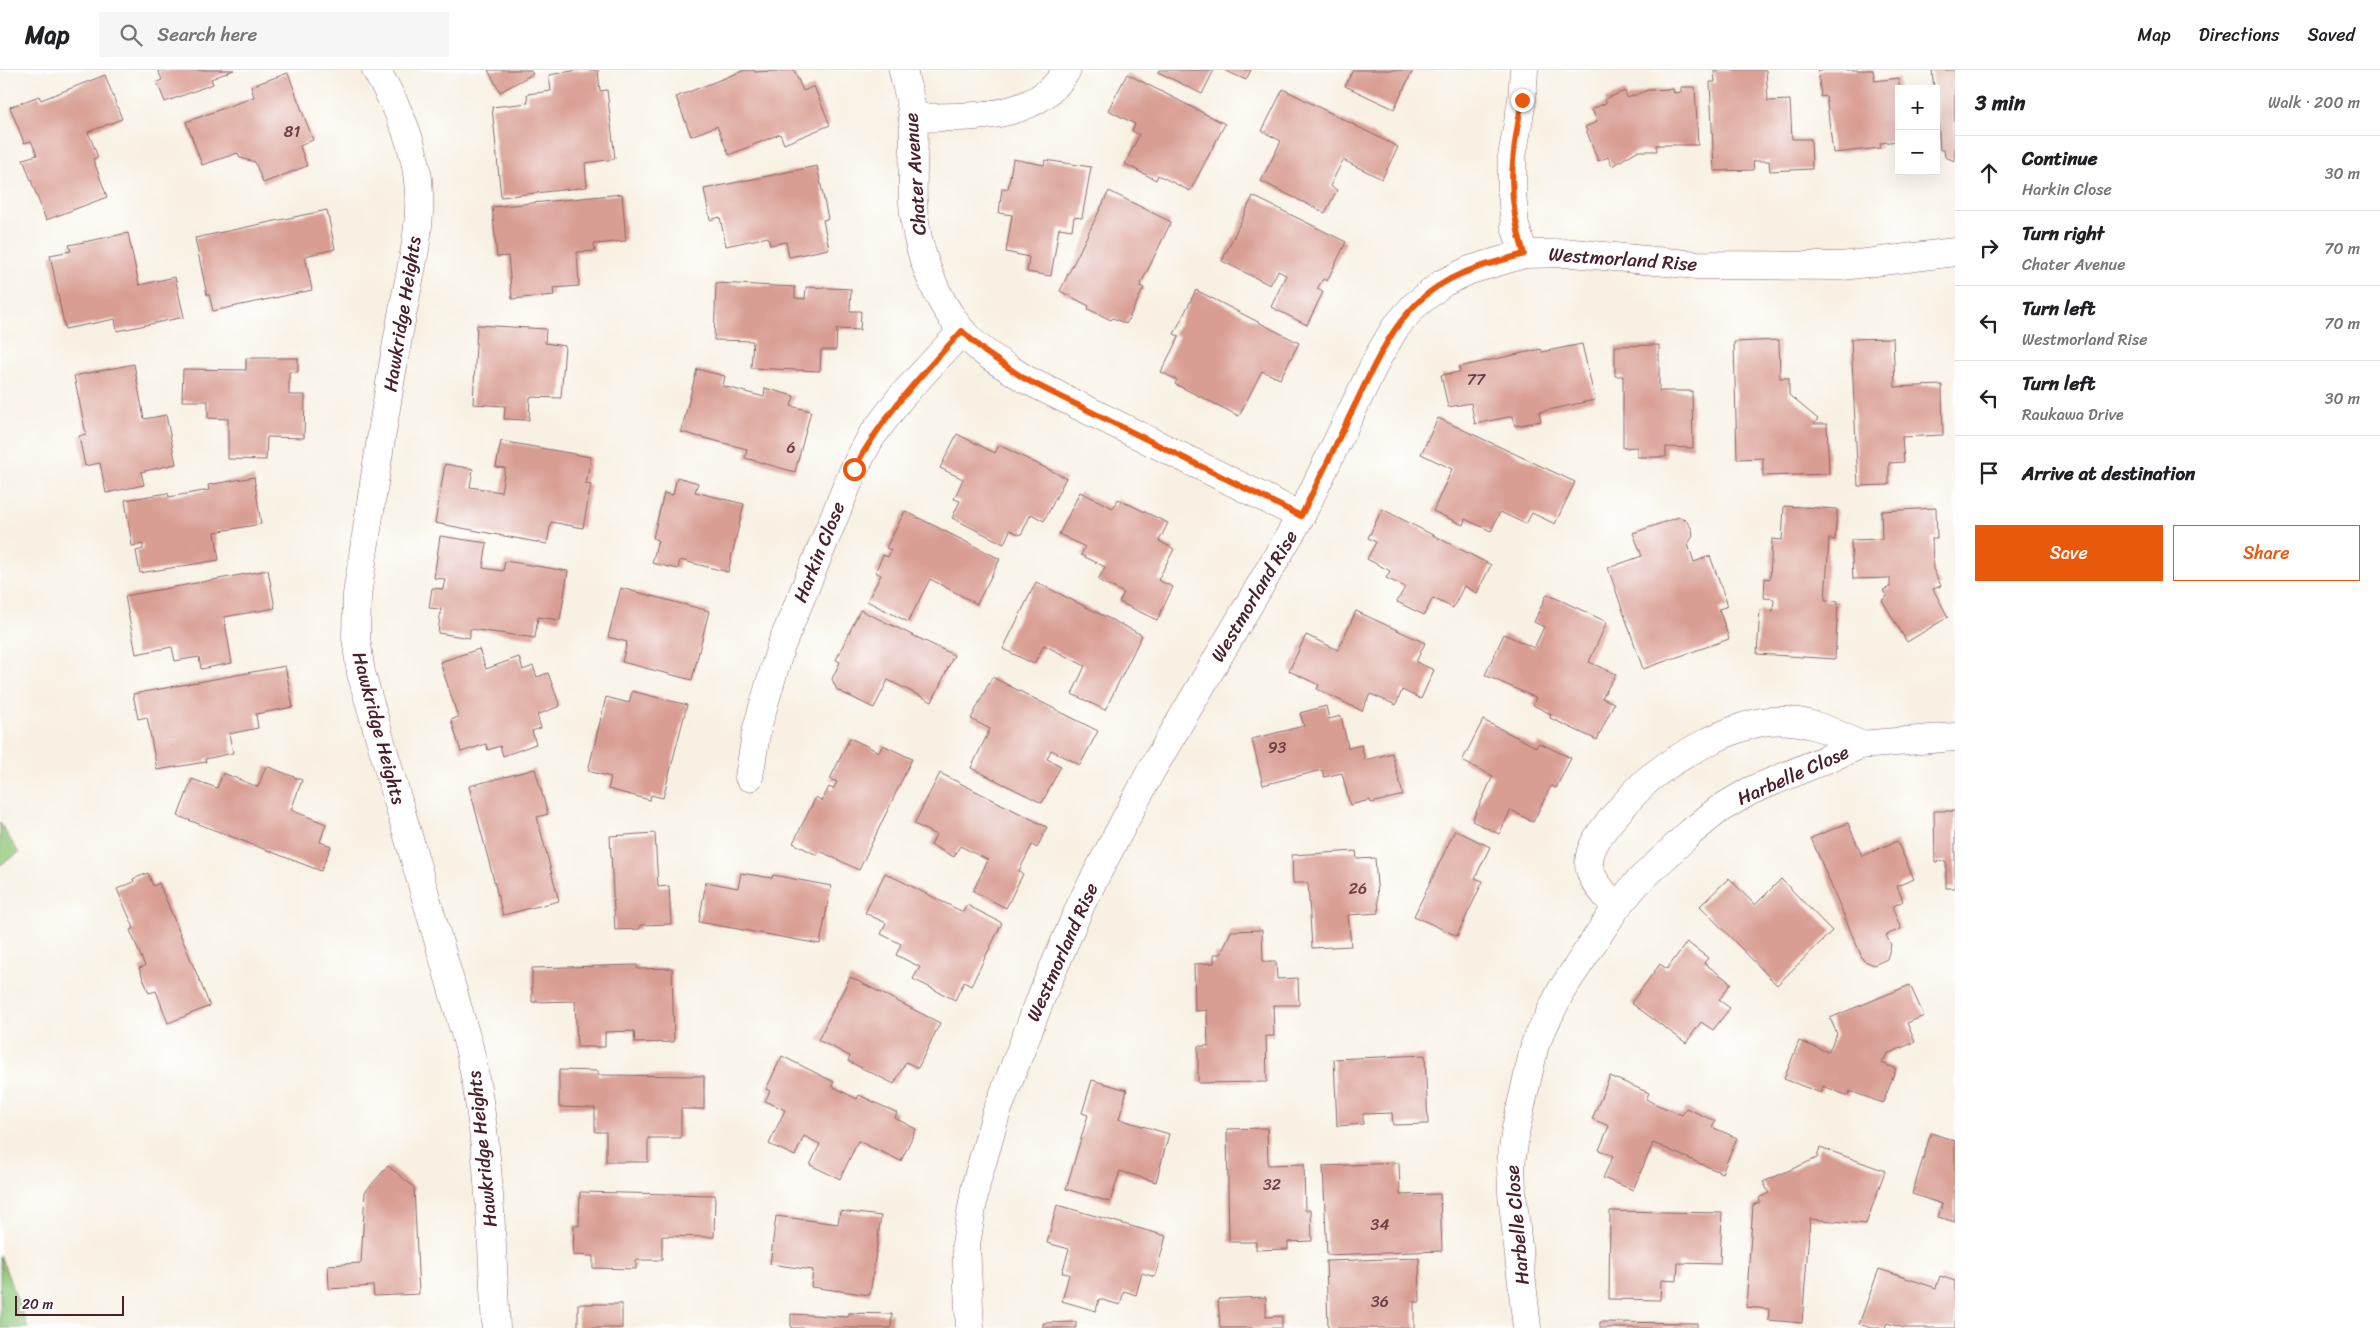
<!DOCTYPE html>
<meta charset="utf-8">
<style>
:root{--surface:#fff;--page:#f6f6f6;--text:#202124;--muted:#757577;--line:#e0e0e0;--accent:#ea580c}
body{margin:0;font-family:Sriracha,sans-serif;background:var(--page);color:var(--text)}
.controls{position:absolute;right:15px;top:15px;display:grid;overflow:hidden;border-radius:0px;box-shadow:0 5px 20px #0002}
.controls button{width:45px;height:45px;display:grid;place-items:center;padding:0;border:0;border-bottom:1px solid var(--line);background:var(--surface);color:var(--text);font:25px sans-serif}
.scale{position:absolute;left:15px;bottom:12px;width:109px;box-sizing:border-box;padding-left:5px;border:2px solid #4a1f2b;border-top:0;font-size:14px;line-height:18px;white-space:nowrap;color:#4a1f2b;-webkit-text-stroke:4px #fff;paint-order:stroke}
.stop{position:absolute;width:15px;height:15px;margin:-11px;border:4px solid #ea580c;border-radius:50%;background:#fff}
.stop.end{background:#ea580c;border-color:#fff;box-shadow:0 1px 5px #0008}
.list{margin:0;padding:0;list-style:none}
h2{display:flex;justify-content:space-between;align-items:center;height:65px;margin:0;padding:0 20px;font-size:21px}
h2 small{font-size:16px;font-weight:400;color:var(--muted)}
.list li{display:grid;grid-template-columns:32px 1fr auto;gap:15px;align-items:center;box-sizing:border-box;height:75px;padding:0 20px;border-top:1px solid var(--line)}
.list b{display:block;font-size:19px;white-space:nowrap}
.list p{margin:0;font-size:16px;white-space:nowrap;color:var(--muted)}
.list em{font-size:16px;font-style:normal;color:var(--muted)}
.actions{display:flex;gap:10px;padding:15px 20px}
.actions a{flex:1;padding:11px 0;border:1px solid var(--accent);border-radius:0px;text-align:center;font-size:18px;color:var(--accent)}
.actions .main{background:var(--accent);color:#fff}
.icon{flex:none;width:28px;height:28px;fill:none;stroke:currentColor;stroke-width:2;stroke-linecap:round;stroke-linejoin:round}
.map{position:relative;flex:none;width:1955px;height:1258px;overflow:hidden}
header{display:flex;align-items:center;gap:30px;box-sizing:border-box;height:70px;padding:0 25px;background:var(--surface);border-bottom:1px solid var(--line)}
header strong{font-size:24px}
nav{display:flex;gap:28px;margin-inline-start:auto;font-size:18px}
.search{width:350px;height:45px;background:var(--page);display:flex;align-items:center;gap:12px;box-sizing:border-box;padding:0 18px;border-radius:0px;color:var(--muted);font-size:19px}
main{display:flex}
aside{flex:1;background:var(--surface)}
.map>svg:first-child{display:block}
</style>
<header>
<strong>Map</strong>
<div class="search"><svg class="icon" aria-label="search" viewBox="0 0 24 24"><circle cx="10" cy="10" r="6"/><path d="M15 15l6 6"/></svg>Search here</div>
<nav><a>Map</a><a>Directions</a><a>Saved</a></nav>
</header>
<main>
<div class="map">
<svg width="1955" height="1258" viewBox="0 0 1955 1258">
<rect width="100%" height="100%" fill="#fff"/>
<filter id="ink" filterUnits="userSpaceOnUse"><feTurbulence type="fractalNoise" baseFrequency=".02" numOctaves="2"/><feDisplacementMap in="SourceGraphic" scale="10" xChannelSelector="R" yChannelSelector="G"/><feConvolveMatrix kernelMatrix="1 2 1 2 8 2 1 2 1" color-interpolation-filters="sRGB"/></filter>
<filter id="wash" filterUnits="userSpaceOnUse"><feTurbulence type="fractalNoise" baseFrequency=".0096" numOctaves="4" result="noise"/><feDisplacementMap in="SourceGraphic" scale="20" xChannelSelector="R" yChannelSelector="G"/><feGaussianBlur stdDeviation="1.12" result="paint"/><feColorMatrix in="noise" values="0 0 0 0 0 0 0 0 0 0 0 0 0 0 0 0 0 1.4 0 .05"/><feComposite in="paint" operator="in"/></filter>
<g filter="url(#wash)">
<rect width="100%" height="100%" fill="#f8f1e3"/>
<g fill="#91c97c" stroke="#6e7454">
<path d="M0,753L19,783L0,795Z"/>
<path d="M0,1185L28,1258H0Z"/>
</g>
<g id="blocks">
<g fill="#d99e93">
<path d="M158,0H234L211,9L213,14L165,32L157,12L162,10Z"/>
<path d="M488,0H530L533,4L500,22Z"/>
<path d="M578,0H598L600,21L607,20L615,89L585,93L587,117L501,127L492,37L528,33L527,24L551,21L549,5Z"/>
<path d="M745,0H754L755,2L794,0L803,21L814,16L830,55L784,74L780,64L729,85L717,56L691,66L676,27Z"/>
<path d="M1159,0H1214L1202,24L1158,2Z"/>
<path d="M1224,0H1251L1246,10Z"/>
<path d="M1353,0H1413L1394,39L1345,16Z"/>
<path d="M1714,0H1766L1768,31L1790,30L1792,69H1811L1812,99L1770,101L1769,91H1753L1754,100L1714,101L1710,12H1715Z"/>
<path d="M1818,0H1873L1875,11L1899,8V71L1880,73L1881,78L1833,83L1826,26L1821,27Z"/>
<path d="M1932,0H1955V91L1945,87L1944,80H1940L1936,19H1934Z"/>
<path d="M288,3L313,70L300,76L307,96L263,113L255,92L240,88L238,83L202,95L186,52L254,27L251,16Z"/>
<path d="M1127,4L1225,54L1190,121L1158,105L1156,110L1125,94L1139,65L1132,61L1135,54L1108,40Z"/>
<path d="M105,5L122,49L88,62L98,87L93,89L107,127L46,150L23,89L37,85L31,71L24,73L10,37L39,26L41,30Z"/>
<path d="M1681,17H1695L1698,75H1656L1657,81H1637L1612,96L1608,87L1598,91L1585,57L1597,52L1592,39L1606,33L1605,29L1625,21L1627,28L1648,20L1673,19L1674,23L1681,22Z"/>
<path d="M1283,19L1398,77L1382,109L1343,90L1330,116L1337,120L1325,143L1261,111L1281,71L1262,61Z"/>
<path d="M1013,89L1044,95L1045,90L1091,97L1082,148L1074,147L1072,160L1059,158L1051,206L1027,202L1029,187L1006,182L1012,145L999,143L1002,118L1008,119Z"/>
<path d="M817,96L828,149L823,150L829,179L789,187L786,172L770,175L768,167L726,176L720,147L710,150L704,119Z"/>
<path d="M1109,121L1171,152L1140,216L1144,218L1126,254L1113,248L1111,250L1088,239L1089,236L1060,221Z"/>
<path d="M622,124L626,171L594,174L595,181L577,182L579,216L553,218L554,225L512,229L508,186L497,187L492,137Z"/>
<path d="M1253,126L1346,172L1327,211L1323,209L1317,219L1323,222L1307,255L1271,237L1286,205L1278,201L1270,215L1222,191Z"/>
<path d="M327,140L335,179L305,186L312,220L213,241L209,224L207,225L195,168Z"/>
<path d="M128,163L139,215L175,207L184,247L117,261L115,249L65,259L50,185L71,181L69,175Z"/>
<path d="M716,213L795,217V228L805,229L806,217L851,219L850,241H861L860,260L837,259L836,280H821L820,301L751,298L753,271L714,270Z"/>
<path d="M1196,220L1299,273L1280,309L1262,301L1239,346L1175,314L1177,310L1161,302L1179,266L1174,264Z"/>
<path d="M477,255L546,259L545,273L565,276L561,328L530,327L529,350L504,349L505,336L473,334Z"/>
<path d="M1893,268L1895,317L1942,315L1943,365L1902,367L1904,392L1889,393V415L1858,416L1851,269Z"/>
<path d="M1779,270L1780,308H1789V325L1818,349L1814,354H1827L1829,404L1763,406V388L1737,389L1734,272Z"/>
<path d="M1582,274L1595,330L1539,342L1541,351L1515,356L1513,346L1475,354L1471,333L1448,337L1441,305L1460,302L1459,297L1541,279L1542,282Z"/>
<path d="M1659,275V321H1692L1693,378L1666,377V387H1637V377L1623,378V306H1615V276Z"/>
<path d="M246,288H298V302H289V325H305L304,368L267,367L266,390L228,389V349L208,348V331H182L183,299L246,300Z"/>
<path d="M134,294L144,349L166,345L176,394L141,402L144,415L106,423L100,393L85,396L79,366L86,364L74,306Z"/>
<path d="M697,299L725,306L723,316L764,327L765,318L794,326L791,336L811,341L795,402L745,388L747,379L681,362Z"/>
<path d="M1438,348L1575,412L1555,454L1532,443L1526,454L1500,442L1491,461L1465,449L1463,455L1433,441L1452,399L1421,384Z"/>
<path d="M957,364L995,383L999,375L1066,408L1044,451L1031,444L1021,465L1010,460L1004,474L952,448L960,431L954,429L963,409L940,398Z"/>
<path d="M501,371L591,387L586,414L591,415L583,458L551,452L547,474L435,453L445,394L473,399L470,417L501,422L505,398L496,397Z"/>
<path d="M254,407L261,454L215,462L219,490L140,503L136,481L143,479V474L132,476L125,430L168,423L169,427L209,420L208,415Z"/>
<path d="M677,407L698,413L695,422L744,434L728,502L680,490L678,499L652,493L658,470L653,468L664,423L673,425Z"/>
<path d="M1080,422L1113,438L1118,429L1168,453L1159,471L1174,479L1158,510L1173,517L1157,550L1119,532L1124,523L1098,510L1105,497L1081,485L1085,477L1059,464Z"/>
<path d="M1784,436L1837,439L1835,470L1829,469L1825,530L1838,531L1835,589L1757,584L1760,540L1773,541L1774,529L1764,528L1765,508L1770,509L1772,469L1782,470Z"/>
<path d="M1936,438L1937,468H1932L1933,499L1941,516L1933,519L1948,547L1907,572L1882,530L1887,527L1883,520L1890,517V508L1853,509L1851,470L1882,469L1881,441Z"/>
<path d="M1382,439L1491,495L1477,523L1464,516L1453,538L1433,528L1424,545L1397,532L1405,517L1386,508L1390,501L1367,489L1376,472L1368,468Z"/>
<path d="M905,441L1000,489L977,534L930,509L908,552L867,531L881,505L875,502L883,485L888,487L891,480L886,478Z"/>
<path d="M1679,447L1685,449L1692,459L1693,466L1688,474L1694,492L1710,486L1728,536L1719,539L1729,569L1643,599L1608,498L1642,486L1633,463Z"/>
<path d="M440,466L487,473L483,498L503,501L505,491L568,501L560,550L538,547L535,568L470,559V568L438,563L441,539L429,538L432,518L443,519L445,509L434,508Z"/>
<path d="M268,500L275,538L224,547L232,593L201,599L199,587L175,591L172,577L136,584L125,526Z"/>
<path d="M1036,512L1142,565L1105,640L1072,624L1085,596L1044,575L1034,594L1003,579Z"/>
<path d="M621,518L709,541L692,610L622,592L627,572L608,567Z"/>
<path d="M1547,524L1607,552L1589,592L1616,604L1602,628L1614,633L1597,670L1550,648L1551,644L1533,635L1536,628L1485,605L1504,564L1534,578L1544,557L1534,552Z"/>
<path d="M860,540L954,585L932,632L888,610L874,638L837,620L832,609L840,592L836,590Z"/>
<path d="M1356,541L1425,573L1416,592L1434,600L1421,629L1402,620L1396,635L1370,624L1362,641L1317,619L1319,615L1289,601L1306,565L1338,580Z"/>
<path d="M479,579L486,599L519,587L523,600L533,596L537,607L548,603L560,636L537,645L541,658L532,661L536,674L503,686L500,676L488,680L486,674L461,682L451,650L458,647L440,592Z"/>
<path d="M285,596L293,637L256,644L258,658L229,664L233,683L205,689L206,692L157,700L147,647L138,649L133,624Z"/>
<path d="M992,607L1098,661L1080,695L1051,680L1047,689L1061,696L1042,733L971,698L990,659L971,649Z"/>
<path d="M632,621L687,635L663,728L651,725L650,730L608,719L611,707L588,701L606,627L629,633Z"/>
<path d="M1326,636L1329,649L1341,646L1348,678L1361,675L1365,690L1392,683L1403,725L1371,733L1370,730L1350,735L1342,703L1324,707L1322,700L1263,715L1252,669L1304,656L1300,643Z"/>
<path d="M1483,650L1536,677L1539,673L1571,688L1556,718L1551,716L1533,752L1511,740L1499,764L1472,751L1493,706L1462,691Z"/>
<path d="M850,668L879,682L883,675L912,689L859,800L820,781L817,785L793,773L816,727L822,731L829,717L833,719L837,712L830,709Z"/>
<path d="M266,696L302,710L291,740L326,754L320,772L331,776L321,801L178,746L192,709L217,718L223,703L258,717Z"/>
<path d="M535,699L548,744L537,747L559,831L503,845L469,716Z"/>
<path d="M940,703L1047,757L1037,778L1032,775L1019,801L1023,804L1006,838L973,821L988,790L960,776L954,787L931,775L936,765L914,754Z"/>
<path d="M1934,741H1955V818H1946V791L1935,792Z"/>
<path d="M1848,753L1862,786L1897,771L1914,809L1897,816L1903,831L1892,837L1901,859L1886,865L1891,875L1887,889L1874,895L1863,890L1811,768Z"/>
<path d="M1455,760L1490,777L1475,808L1483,811L1457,866L1414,846Z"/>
<path d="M655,763L658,817L669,816L671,854L640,855V859L615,860L610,766Z"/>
<path d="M1356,781L1357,789L1375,788L1379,843L1348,845L1351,876L1312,878L1308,813H1293L1292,785Z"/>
<path d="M148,803L153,816L159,813L210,936L168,953L156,921L149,923L139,898L145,896L130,860L134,858L117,819L134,812L133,809Z"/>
<path d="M741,803L772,808L773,805L831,816L820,874L699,852L706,812L738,818Z"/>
<path d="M885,803L963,842L967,835L1002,853L971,916L964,912L955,930L913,909L920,897L896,885L901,874L881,864L886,853L865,843Z"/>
<path d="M1729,808L1755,835L1781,809L1832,861L1777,915L1700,836Z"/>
<path d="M1262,860L1263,892H1276L1277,909L1298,908L1299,935H1273L1274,966H1266L1267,1012L1198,1013V976H1208L1207,940L1195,941L1194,894L1214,893V884H1221L1231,861Z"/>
<path d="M1687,872L1708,888L1704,893L1731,913L1719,930L1730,938L1713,960L1701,952L1686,973L1631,933L1660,894L1667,899Z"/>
<path d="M637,895L638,899L672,898L674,972L635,973L634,961L605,962V977H577L575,931L532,932V898Z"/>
<path d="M850,907L940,953L918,998L906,992L894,1014L848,991L850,986L818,970Z"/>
<path d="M1910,915L1924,946L1907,953L1915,972L1887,984L1882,993L1896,999L1883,1033L1850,1021L1848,1026L1823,1016L1821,1023L1784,1009L1799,971L1828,982L1837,964L1830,948Z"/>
<path d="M1425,985L1428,1054L1393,1055L1392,1043L1363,1044V1054L1337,1056L1334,989Z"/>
<path d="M782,986L834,1012L832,1016L857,1029L859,1025L897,1043L895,1048L916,1059L901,1091L858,1071L840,1109L810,1095L820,1074L804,1066L795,1086L769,1074L785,1040L765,1031L770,1021L766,1019Z"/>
<path d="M559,1000L598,1001V1005L704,1006V1039H681V1068H648V1092H606V1062H595V1038L559,1037Z"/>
<path d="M1610,1006L1649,1023L1646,1029L1653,1033L1682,1045L1686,1038L1715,1051L1712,1057L1737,1068L1722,1103L1653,1073L1633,1120L1603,1108L1613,1086L1599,1080L1609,1056L1592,1049Z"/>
<path d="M1092,1010L1127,1020L1119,1049L1169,1064L1156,1112L1120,1101L1110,1132L1066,1119L1088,1045L1082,1043Z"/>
<path d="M1267,1058L1268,1095L1304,1094L1305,1140H1311L1312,1171L1288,1172V1179L1256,1180V1172H1229L1227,1059Z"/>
<path d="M1931,1063L1955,1071V1152L1938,1147L1942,1134L1912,1124Z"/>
<path d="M1820,1077L1885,1101L1866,1154L1810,1149L1802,1253L1768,1250L1769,1239L1746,1237L1753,1135L1760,1132L1759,1128L1769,1123L1763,1112L1817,1088Z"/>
<path d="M1399,1093L1400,1125L1440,1124L1442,1181L1327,1185L1323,1096Z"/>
<path d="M388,1096L414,1117L419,1224L374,1226L373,1216L329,1219L328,1195L361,1193L365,1122Z"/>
<path d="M580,1122L715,1125L714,1167L662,1166V1190H636V1199L593,1198V1186L573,1185L574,1155L579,1156Z"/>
<path d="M1057,1135L1166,1166L1155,1207L1142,1203L1136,1225L1124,1221L1120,1235L1099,1229L1096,1241L1062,1231L1069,1204L1062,1203L1069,1179L1047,1173Z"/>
<path d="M840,1141L881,1146L870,1225L811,1217L813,1200L770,1194L776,1146L838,1154Z"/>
<path d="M1610,1141L1722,1143L1720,1194L1678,1193L1677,1211L1661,1210L1660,1230L1609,1229Z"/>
<path d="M1419,1188L1420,1232H1414V1258H1328L1326,1191Z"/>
<path d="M1879,1199L1936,1218L1940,1206L1955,1211V1258H1903L1887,1253L1885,1258H1871L1859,1254Z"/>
<path d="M1266,1227V1247L1282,1246V1258H1220L1218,1229Z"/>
<rect x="578" y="1234" width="44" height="24"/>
<path d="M849,1243L892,1244L891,1258H791V1244L848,1247Z"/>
<path d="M1076,1252V1258H1043V1253Z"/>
<path d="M1600,1252L1697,1253V1258H1600Z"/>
</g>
</g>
</g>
<g filter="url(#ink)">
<use href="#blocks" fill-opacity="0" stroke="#87686b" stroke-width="1"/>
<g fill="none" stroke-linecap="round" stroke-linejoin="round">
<defs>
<g id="street">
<path d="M376,0C398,37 418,79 419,124C421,167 408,210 401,251C384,342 371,434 357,525L356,568L361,603L469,977C490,1070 491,1164 496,1258"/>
<path d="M903,0C906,16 912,32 913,49C916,80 910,113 914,144C918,184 936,229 961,260C978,281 1004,295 1025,309L1301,446"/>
<path d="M913,48C966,46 1036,53 1067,0"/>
<path d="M1524,184L1515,156L1512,124V87L1522,30L1524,0"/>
<path d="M749,707L757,658L781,576L854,399L871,367L901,327L962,261"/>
<path d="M1616,838C1607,825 1589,810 1589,793C1589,777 1601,762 1611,750C1623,736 1636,720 1650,708C1679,685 1733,655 1769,651C1805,648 1829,660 1860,675"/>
<path d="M970,1258L966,1174L976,1114L996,1044L1044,920L1083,830L1151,701L1301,446L1379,285L1395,258L1414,236L1443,213L1470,200L1524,184L1573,183L1697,195L1842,196L1955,182"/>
<path d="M1527,1258L1512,1123L1511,1094L1516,1058L1535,974L1561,921L1616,838L1637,813L1691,762L1718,740L1750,721L1860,675L1955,667"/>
</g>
</defs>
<use href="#street" stroke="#87686b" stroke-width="29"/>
<use href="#street" stroke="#fff" stroke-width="28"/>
</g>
</g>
<g fill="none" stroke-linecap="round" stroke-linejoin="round" filter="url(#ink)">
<path stroke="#ea580c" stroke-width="6" d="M854,399C883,345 921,305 962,261L985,282L1025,309L1301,446C1318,412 1335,377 1351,343C1375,295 1395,240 1445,212C1469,198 1497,192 1524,184C1506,125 1511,90 1522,30"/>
</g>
<g text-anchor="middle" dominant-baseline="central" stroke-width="5" stroke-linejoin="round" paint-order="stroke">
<g font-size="16" fill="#6e3f45">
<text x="292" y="61">81</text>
<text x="1476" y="309">77</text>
<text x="791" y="377">6</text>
<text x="1277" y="677">93</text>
<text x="1358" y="818">26</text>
<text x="1272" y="1114">32</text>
<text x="1380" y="1154">34</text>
<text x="1380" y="1231">36</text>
</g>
<g font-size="19" fill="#4a1f2b" stroke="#fff">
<text transform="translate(915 104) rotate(-94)">Chater Avenue</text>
<text transform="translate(1623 189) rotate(4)">Westmorland Rise</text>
<text transform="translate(402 244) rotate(-81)">Hawkridge Heights</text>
<text transform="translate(819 482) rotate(-68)">Harkin Close</text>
<text transform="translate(1254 526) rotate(-59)">Westmorland Rise</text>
<text transform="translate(379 658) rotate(75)">Hawkridge Heights</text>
<text transform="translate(1793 705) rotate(-24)">Harbelle Close</text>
<text transform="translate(1062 882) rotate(-66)">Westmorland Rise</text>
<text transform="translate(482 1079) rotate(-96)">Hawkridge Heights</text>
<text transform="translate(1517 1155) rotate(-95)">Harbelle Close</text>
</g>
</g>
</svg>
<div class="controls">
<button>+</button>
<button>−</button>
</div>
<div class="scale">20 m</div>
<div class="stop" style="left:854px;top:399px"></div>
<div class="stop end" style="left:1522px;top:30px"></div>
</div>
<aside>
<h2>3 min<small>Walk · 200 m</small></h2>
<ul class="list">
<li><svg class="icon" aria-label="ahead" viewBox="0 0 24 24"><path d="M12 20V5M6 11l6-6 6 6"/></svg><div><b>Continue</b><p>Harkin Close</p></div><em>30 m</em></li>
<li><svg class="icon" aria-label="right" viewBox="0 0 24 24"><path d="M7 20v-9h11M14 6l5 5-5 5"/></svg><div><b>Turn right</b><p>Chater Avenue</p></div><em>70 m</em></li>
<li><svg class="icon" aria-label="left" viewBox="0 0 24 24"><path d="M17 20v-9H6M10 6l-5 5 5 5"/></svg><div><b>Turn left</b><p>Westmorland Rise</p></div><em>70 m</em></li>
<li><svg class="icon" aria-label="left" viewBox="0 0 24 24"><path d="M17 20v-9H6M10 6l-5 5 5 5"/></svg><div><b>Turn left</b><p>Raukawa Drive</p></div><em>30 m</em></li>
<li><svg class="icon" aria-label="arrive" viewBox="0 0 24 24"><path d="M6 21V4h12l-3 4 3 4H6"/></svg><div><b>Arrive at destination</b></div></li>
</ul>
<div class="actions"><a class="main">Save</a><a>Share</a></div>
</aside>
</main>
